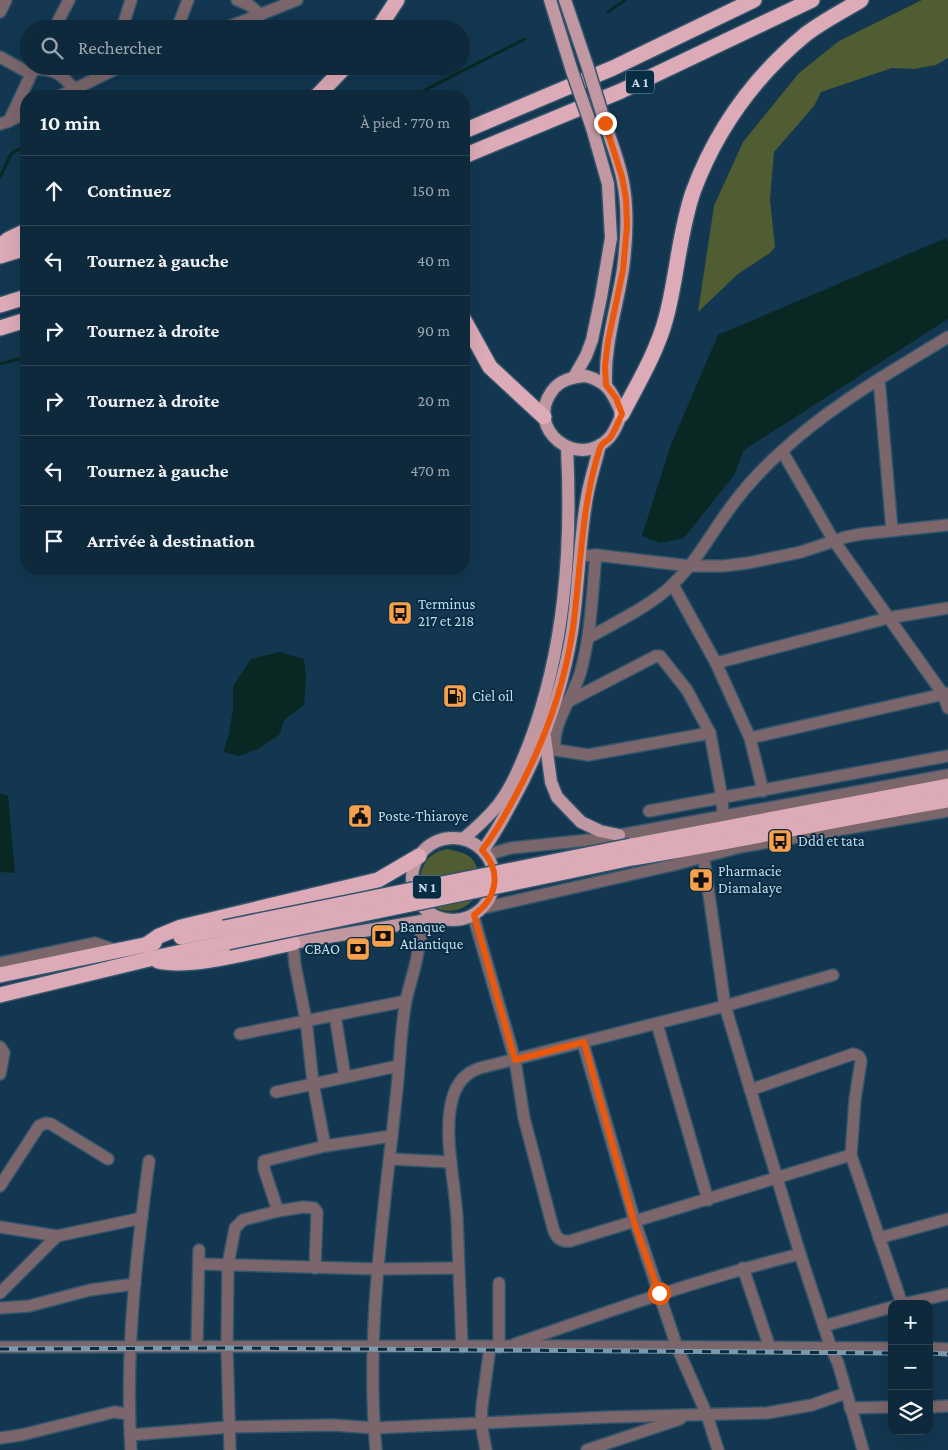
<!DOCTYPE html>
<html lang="fr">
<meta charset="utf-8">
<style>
:root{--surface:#0e293c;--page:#173143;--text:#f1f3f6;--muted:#9ba6af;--line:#2e4556}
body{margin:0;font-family:"Crimson Pro",serif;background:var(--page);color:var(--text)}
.controls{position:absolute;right:15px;bottom:15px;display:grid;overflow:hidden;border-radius:10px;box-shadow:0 5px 20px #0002}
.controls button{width:45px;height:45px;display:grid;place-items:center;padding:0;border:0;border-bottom:1px solid var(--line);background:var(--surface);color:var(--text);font:25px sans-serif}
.stop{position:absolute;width:15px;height:15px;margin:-11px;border:4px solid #ea580c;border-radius:50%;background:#fff}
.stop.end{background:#ea580c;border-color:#fff;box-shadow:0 1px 5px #0008}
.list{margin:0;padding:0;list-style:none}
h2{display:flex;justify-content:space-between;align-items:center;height:65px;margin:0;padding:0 20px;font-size:21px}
h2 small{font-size:16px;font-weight:400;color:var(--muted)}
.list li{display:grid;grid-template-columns:32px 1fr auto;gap:15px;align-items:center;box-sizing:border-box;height:70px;padding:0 20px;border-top:1px solid var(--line)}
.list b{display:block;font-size:19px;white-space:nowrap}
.list em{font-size:16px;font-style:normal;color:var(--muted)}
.icon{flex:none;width:28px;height:28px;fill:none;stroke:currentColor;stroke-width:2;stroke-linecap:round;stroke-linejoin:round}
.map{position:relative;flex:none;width:948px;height:1450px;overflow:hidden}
.search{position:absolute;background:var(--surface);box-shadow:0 5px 20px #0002;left:20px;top:20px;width:450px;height:55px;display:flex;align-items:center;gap:12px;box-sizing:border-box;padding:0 18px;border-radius:28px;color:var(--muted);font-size:19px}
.panel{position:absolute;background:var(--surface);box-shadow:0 5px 20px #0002;left:20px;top:90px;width:450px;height:485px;border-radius:20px}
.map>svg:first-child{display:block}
</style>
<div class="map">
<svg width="948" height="1450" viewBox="0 0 948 1450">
<rect width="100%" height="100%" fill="#133750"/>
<g fill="#505c31">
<path d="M922,0H948V58L936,65L914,69L892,68L821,92L814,106L774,152L770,200L775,247L770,253L738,274L698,312L714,206L743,142L799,73L839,41Z"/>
<path d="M448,849C455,851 464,852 470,857C479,864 481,882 477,892C470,912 441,918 427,901C415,888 419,863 434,854C438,851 443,850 448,849Z"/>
</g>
<g fill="#092823">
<path d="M946,238L948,242V319L744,450L734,475L684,538L660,543L642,536L670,447L718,335Z"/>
<path d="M280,652L304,659L306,677L304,705L284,720L280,734L258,749L239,756L223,752L229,734L233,709V686L251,659Z"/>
<path d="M0,793L8,796L15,873L0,872Z"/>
</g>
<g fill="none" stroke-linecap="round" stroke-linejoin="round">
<g stroke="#092823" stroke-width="3">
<path d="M608,12L625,0"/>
<path d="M413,96L525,39"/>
<path d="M0,177L11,154L26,145"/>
<path d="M0,364L26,357"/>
</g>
<defs>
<g id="minor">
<path d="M237,0L249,5L261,15"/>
<path d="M0,12L6,0"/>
<path d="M54,29L69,0"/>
<path d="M122,29L131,0"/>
<path d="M177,29L188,0"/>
<path d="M223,29L297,0"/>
<path d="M0,57L31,74"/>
<path d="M33,69C54,69 61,73 74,89"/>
<path d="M60,96L122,66"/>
<path d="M9,121L35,66"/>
<path d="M0,124L9,121L26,113"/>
<path d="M879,379L892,530"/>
<path d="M782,451L834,541L943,694L948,708"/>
<path d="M596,555C592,595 591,636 580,674C574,695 549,729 556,750L588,755L710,733"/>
<path d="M580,556L596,555L690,566H723L748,563L801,552L846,537L861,534L948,525"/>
<path d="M673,585L716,663L750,738L763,791"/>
<path d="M588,638C614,623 653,605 674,583C698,560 713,530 733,504C747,485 764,467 782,451C831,405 891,372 948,337"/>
<path d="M716,663L888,618L948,608"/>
<path d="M569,701L656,656H660L687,690L710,733L722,798L723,817"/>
<path d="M750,738L948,693"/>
<path d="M649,811L948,756"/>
<path d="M702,846L725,1006L800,1254L831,1348L838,1363L863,1450"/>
<path d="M486,855L511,848L598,839L948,775"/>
<path d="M483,908L673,865L740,847L948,811"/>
<path d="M473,915L515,1060L524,1118L553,1228C556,1237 559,1242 570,1241L851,1155"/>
<path d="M293,943L295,965L306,1020L313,1083L325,1146"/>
<path d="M0,963L95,943L118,951"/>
<path d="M335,1015L345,1077"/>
<path d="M657,1024L708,1200"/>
<path d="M240,1034L406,1001"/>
<path d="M583,1043L635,1222L677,1347L707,1415L718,1450"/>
<path d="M0,1047L4,1053L0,1074"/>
<path d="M750,1090L853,1054C858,1055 860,1056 861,1061L855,1099L851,1155L902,1304"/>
<path d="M276,1092L398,1066"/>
<path d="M390,1159L451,1162"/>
<path d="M0,1186L39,1126L46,1123L51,1124L108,1159"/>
<path d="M278,1211L264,1169V1161L325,1146L392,1136"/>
<path d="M0,1227L57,1236L142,1218"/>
<path d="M879,1238L948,1219"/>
<path d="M199,1264L377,1269L458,1268"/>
<path d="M743,1268L770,1348"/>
<path d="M0,1293L57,1236"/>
<path d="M903,1304L948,1294"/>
<path d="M0,1308L29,1306L90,1290L135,1284"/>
<path d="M824,1326L892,1307"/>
<path d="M515,1344C609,1311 703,1278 800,1254"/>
<path d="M197,1346L199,1250"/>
<path d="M0,1347L576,1346L892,1348"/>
<path d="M462,1347C460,1304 459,1261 457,1218C455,1183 443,1134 452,1100C456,1084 464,1073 480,1068L725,1006L833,975"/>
<path d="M499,1347V1283"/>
<path d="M929,1348L948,1349"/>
<path d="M929,1407L948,1406"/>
<path d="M850,1408L892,1407"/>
<path d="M130,1435L230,1427L333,1425L374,1428L610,1417L767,1413L812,1405L846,1393"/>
<path d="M0,1438L21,1435L114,1412L129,1414"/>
<path d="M131,1450C125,1353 136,1257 149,1161"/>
<path d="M230,1450L227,1348L228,1264L235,1228L243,1220L278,1211L303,1207L314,1208L317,1212L315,1268"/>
<path d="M376,1450C365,1332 384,1215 396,1098C400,1066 400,1033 406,1000C410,984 415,969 418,952C421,938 421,926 429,913"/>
<path d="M486,1450L481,1423L482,1406L490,1347"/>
<path d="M587,1450L680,1419"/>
</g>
<g id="major">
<path d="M550,0L572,71"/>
<path d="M565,0L587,65"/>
<path d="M605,123C611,141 618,159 622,177C629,207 627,239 623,269C617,308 604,345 606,385"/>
<path d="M586,376C610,383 612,393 622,414C618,422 615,432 609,438C578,471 524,429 552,391C560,380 572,377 586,376Z"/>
<path d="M574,377L586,356L592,340L601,297L611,238L608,184L592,128"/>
<path d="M545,737L551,782L557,797L581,822L600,831L619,835"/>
<circle cx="453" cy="879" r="41"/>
<path d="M463,839C475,829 488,817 498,805C512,787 521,764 529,744C565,649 572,548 567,448"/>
<path d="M483,850C494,835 503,819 512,802C542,748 562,693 572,632C579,587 579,541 587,497C590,479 596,462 600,445"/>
<path d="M293,943L439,918"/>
</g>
<g id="highway">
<path d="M378,29L397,0"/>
<path d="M317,96L346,66"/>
<path d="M464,131L613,68L754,0"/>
<path d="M464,156L621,91L812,0"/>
<path d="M0,246L9,239L26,231"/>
<path d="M0,256L26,248"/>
<path d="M0,305L26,297"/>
<path d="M464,320L490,367L544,417"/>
<path d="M0,328L26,320"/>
<path d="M622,414C638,383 657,352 666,318C677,277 679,233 693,192C716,130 755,76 806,34C823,21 843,11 861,0"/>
<path d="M631,846L948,786"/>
<path d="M632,858C737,841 842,818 948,800"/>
<path d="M181,937L224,928"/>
<path d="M146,945L159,936L181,927L378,880L419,856"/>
<path d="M158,961C192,969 257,950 293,943"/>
<path d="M0,975L154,943"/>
<path d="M0,995L149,959L228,942"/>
</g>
</defs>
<use href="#minor" stroke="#33556c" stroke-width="14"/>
<use href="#major" stroke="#33556c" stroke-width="15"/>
<use href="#highway" stroke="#33556c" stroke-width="18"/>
<use href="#minor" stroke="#7b676b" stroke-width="11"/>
<use href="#major" stroke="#c198a2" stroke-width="12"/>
<use href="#highway" stroke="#ddabb7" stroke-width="15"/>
<defs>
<g id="rail">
<path d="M0,1349L227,1348L892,1353"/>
<path d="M929,1353L948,1354"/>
</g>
</defs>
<use href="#rail" stroke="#7e98ab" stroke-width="5"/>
<use href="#rail" stroke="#072d45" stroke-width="3" stroke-dasharray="9" stroke-linecap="butt"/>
<defs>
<g id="major-bridge">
<path d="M587,65L605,123"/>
<path d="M572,71L592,128"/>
</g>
<g id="highway-bridge">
<path d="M224,928L631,846"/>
<path d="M228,942L632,858"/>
</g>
</defs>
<use href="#major-bridge" stroke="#33556c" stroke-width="15" stroke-linecap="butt"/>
<use href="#highway-bridge" stroke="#33556c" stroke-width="18" stroke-linecap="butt"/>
<use href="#major-bridge" stroke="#c198a2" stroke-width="12"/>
<use href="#highway-bridge" stroke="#ddabb7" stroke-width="15"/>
</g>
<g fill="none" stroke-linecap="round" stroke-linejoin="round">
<path stroke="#ea580c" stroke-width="6" d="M605,123L622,177L626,199L627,226L623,270L608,341L605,366L606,385L616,398L622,414C618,422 615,431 610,438C606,442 601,443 600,448C581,506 581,568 573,628C564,690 542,748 512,802C503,819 494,835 482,850C503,873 496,899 474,915L515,1060L584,1042L634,1222L659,1293"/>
</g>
<defs>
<symbol id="bus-square" viewBox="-11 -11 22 22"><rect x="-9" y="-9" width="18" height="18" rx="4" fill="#f8a04b" stroke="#072d45"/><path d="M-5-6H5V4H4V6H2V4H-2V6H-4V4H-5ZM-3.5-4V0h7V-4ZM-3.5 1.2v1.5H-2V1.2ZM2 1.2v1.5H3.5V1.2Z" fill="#111"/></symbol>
<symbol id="fuel-square" viewBox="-11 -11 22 22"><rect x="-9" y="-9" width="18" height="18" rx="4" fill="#f8a04b" stroke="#072d45"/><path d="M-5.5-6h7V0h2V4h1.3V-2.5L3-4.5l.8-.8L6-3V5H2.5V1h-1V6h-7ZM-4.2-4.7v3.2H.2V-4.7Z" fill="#111"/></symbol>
<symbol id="civic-square" viewBox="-11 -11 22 22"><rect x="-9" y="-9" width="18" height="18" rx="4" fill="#f8a04b" stroke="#072d45"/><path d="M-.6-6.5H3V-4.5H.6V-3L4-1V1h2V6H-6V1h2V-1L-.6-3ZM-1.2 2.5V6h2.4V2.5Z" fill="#111"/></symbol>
<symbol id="pharmacy-square" viewBox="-11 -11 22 22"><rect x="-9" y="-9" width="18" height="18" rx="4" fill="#f8a04b" stroke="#072d45"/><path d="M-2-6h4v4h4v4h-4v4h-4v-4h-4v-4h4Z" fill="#111"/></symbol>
<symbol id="bank-square" viewBox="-11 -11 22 22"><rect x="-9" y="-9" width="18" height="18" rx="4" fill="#f8a04b" stroke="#072d45"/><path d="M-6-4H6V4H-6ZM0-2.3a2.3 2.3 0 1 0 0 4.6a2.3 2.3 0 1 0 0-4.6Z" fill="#111"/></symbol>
</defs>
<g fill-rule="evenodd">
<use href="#bus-square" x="386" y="599" width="28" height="28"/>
<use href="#fuel-square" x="441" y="682" width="28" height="28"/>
<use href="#civic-square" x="346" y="802" width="28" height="28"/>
<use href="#bus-square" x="766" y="827" width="28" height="28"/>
<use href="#pharmacy-square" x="687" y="866" width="28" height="28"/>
<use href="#bank-square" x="369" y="922" width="28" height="28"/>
<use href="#bank-square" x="344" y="935" width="28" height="28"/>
</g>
<g text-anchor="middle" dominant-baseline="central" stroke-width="4" stroke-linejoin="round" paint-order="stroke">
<g fill="#072d45" stroke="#8da7b8" stroke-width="1">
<rect x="626" y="70.5" width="28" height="23" rx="4"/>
<rect x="413" y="875.5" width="28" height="23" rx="4"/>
</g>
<g font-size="14" font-weight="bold" fill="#c7dbea">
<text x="640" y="82">A 1</text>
<text x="427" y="887">N 1</text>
</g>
<g font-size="15" fill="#c7dbea" stroke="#072d45" text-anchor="start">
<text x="418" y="604">Terminus<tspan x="418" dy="17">217 et 218</tspan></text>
<text x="472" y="696">Ciel oil</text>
<text x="378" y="816">Poste-Thiaroye</text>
<text x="798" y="841">Ddd et tata</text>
<text x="718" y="871">Pharmacie<tspan x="718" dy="17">Diamalaye</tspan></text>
<text x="400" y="927">Banque<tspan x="400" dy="17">Atlantique</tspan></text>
<text x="340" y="949" text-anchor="end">CBAO</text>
</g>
</g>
</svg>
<div class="controls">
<button>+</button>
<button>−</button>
<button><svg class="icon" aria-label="layers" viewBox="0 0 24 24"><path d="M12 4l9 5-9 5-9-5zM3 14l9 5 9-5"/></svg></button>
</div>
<div class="stop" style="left:659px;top:1293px"></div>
<div class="stop end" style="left:605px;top:123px"></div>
<div class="search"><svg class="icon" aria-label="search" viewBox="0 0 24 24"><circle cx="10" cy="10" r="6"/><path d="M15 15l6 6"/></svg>Rechercher</div>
<section class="panel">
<h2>10 min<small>À pied · 770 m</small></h2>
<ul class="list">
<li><svg class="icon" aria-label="ahead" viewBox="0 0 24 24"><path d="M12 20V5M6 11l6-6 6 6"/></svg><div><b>Continuez</b></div><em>150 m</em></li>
<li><svg class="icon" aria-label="left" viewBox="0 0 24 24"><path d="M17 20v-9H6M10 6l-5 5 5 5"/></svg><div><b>Tournez à gauche</b></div><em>40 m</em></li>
<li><svg class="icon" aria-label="right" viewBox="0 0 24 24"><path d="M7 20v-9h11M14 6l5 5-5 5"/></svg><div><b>Tournez à droite</b></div><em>90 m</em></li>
<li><svg class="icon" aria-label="right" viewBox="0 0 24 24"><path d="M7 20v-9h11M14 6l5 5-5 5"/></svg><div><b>Tournez à droite</b></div><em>20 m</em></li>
<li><svg class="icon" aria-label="left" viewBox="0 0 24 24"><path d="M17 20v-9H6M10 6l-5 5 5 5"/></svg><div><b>Tournez à gauche</b></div><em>470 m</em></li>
<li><svg class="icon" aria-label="arrive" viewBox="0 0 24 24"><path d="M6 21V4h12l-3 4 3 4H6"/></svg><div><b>Arrivée à destination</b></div></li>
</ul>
</section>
</div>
